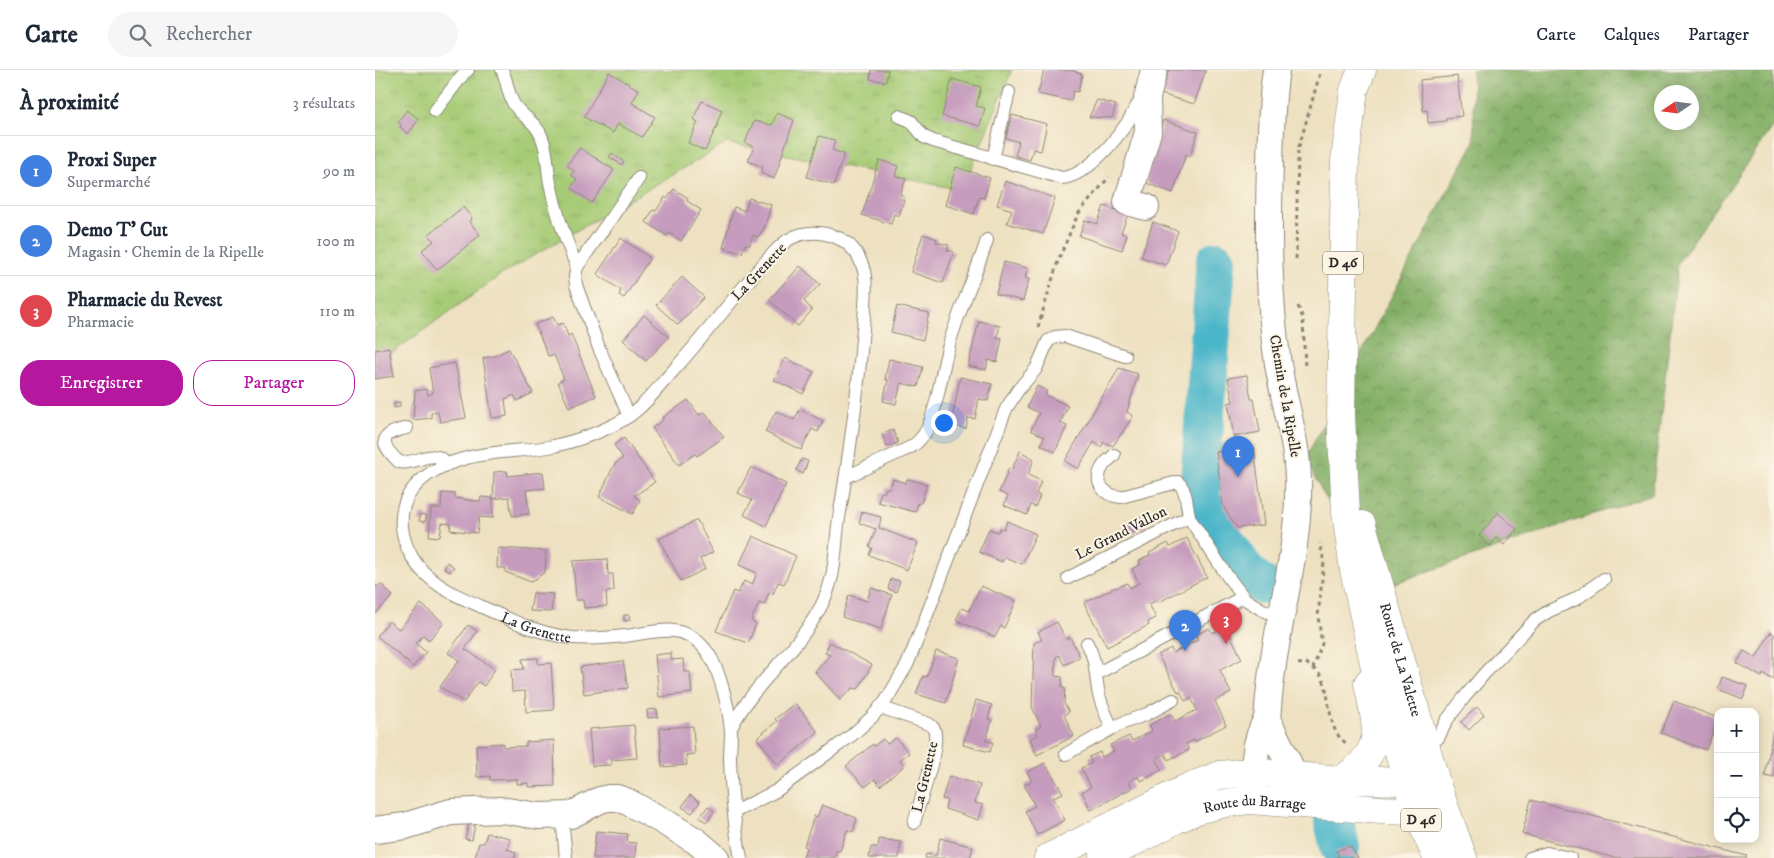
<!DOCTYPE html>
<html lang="fr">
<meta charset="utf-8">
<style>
:root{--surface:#fff;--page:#f6f6f7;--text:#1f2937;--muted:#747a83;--line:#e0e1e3;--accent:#b5179e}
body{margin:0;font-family:"IM FELL DW Pica",serif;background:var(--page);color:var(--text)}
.controls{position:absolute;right:15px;bottom:15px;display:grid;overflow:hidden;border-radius:10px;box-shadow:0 2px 12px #0003}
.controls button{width:45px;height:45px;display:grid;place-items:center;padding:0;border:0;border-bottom:1px solid var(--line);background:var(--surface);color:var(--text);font:25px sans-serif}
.compass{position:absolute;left:1279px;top:15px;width:45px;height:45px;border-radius:50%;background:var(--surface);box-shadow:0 2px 12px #0003;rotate:257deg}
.you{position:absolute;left:568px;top:352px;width:18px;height:18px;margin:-12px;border:4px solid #fff;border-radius:50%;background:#1a73e8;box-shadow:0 0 0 8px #1a73e833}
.badge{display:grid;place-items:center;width:32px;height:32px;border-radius:50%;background:var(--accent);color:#fff;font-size:16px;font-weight:700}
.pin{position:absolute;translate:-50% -41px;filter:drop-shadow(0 1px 2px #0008)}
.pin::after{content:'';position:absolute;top:26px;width:18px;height:15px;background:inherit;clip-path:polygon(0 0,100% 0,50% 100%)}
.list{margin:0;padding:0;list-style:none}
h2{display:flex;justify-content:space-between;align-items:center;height:65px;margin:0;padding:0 20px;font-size:21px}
h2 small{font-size:16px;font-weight:400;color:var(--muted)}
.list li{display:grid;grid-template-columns:32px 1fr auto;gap:15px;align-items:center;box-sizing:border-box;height:70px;padding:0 20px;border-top:1px solid var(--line)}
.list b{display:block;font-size:19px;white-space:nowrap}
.list p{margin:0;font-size:16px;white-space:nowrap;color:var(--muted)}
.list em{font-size:16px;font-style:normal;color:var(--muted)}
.actions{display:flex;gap:10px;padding:15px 20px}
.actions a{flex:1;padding:11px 0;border:1px solid var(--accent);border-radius:20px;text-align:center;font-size:18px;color:var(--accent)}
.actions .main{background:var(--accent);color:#fff}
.icon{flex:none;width:28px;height:28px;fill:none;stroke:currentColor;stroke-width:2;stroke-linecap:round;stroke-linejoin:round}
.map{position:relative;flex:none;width:1399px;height:788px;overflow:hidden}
header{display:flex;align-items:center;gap:30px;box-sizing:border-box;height:70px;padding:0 25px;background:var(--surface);border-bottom:1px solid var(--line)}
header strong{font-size:24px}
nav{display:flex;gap:28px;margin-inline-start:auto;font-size:18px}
.search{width:350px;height:45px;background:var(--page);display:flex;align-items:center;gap:12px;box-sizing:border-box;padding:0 18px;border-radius:28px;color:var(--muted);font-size:19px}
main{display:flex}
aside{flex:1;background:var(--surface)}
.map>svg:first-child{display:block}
</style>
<header>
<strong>Carte</strong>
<div class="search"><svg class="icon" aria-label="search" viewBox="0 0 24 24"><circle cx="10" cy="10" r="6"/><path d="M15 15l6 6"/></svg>Rechercher</div>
<nav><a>Carte</a><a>Calques</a><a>Partager</a></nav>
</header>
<main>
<aside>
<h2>À proximité<small>3 résultats</small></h2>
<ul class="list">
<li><span class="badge" style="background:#3f7fe0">1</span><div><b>Proxi Super</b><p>Supermarché</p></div><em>90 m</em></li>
<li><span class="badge" style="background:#3f7fe0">2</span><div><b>Demo T’ Cut</b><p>Magasin · Chemin de la Ripelle</p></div><em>100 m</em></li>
<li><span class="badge" style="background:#e0444e">3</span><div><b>Pharmacie du Revest</b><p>Pharmacie</p></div><em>110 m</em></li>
</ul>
<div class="actions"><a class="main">Enregistrer</a><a>Partager</a></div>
</aside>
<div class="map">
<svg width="1399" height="788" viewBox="0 0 1399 788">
<defs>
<pattern id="grass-tufts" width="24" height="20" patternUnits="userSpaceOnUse" patternTransform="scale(1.25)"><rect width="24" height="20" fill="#a7cc77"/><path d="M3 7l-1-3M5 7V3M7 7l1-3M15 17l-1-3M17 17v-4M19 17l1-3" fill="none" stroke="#90af67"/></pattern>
<pattern id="forest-crowns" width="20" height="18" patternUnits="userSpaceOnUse" patternTransform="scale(1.25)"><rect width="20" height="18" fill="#85b068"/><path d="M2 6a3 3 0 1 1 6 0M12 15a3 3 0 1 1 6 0" fill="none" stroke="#6d8f56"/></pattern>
</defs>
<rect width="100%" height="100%" fill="#fcf5e5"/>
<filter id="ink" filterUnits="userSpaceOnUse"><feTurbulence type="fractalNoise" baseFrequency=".02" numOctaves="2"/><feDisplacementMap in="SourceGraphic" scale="10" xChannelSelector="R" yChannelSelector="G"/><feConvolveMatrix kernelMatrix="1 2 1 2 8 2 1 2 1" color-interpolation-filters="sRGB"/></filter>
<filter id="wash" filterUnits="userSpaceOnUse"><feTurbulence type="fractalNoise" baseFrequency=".0096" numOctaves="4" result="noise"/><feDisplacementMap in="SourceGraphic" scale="20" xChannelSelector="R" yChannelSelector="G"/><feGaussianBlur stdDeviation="1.12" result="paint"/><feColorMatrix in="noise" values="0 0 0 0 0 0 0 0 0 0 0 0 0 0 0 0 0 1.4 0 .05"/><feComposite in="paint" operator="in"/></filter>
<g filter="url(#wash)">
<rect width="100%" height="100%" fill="#eee1c1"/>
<path fill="url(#grass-tufts)" stroke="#697c51" d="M0,0H637L587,120L352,73L127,204L0,295Z"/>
<path fill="url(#forest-crowns)" stroke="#586e4a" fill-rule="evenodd" d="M1097,0H1399V54L1303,193L1277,424L1000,520L930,389L1099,72ZM1286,22H1316V52H1286Z"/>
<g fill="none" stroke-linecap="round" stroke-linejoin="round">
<g stroke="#4cb6c9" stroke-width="40">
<path d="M841,191L825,411L826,430L833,446L871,502L886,514"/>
<path d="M959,752L965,777"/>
</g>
</g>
<g id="blocks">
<g fill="#c69cbe">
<path d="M496,0H513L511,12L495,9Z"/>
<path d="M669,0H696L707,4L703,22L698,21L696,31L663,24Z"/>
<path d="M794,0H831L819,34L786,24Z"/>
<path d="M234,2L264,20L257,33L280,47L267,67L243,54L238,63L209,47Z"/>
<path d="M1082,6L1087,46L1071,48V51L1053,53L1052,40L1048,41L1045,10Z"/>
<path d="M577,9L606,17L601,36L610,38L605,56L567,46Z"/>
<path d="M722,30L741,35L737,48L714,47Z"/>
<path d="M327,31L347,40L342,53L343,54L330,81L313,73L323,52L318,49Z"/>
<path d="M32,40L44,49L33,64L25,57L26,55L23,51Z"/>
<path d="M402,43L419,50L399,109L386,103L388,97L373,91L379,77L370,73L379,51L397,55Z"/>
<path d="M637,45L672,54L666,81L658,79L655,90L640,86L644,72L631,68Z"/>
<path d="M788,50L823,62L815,86L811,84L798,123L771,113Z"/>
<path d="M444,66L460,70L457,80L469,84L459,115L432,107Z"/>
<path d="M205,78L239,100L217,133L196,118L202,109L196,105L199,101L192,95Z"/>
<path d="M237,83L249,92L247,95L234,87Z"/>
<path d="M504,90L523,96L520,106L531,109L525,125L530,127L524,146L519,144L516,154L487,145Z"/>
<path d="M581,97L615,108L609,128L604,127L599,144L570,135Z"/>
<path d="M630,111L680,128L668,164L632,153L637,140L622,135Z"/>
<path d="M299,119L313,128L312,131L326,140L306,171L294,163L292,166L271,152L278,140L281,141L290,127L292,129Z"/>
<path d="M374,128L396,135L389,159L382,167L378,165L375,175L370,174L367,183L348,178L359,137L370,141Z"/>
<path d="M729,136L753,144L746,163L752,165L747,180L704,166L710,150L722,154Z"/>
<path d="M88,137L97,148L94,151L105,165L62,200L47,180L59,171L53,165Z"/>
<path d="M778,152L803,161L791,195L766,187Z"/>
<path d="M548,164L562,169L561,172L574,175L572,180L579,182L568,213L536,202Z"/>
<path d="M246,168L275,188L249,228L244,225L246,220L222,204Z"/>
<path d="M629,192L653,198L650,208L654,209L648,231L621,224Z"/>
<path d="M425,196L445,214L429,231L437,240L423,256L394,230Z"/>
<path d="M307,207L329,227L303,255L281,235Z"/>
<path d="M522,236L554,243L548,270L516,262Z"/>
<path d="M269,245L294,267L271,291L248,270Z"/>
<path d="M178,247L182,255L188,253L193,266L196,264L221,326L194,338L183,312L189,309L179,285L173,286L160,254Z"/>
<path d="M604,251L625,256L622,267L627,268L622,292L613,290L611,300L593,296Z"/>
<path d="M14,277L19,306L0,309V280Z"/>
<path d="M134,279L158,323L142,331L139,325L130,329L132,346L117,348L108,288L119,286Z"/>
<path d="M410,288L439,302L428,324L399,310Z"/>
<path d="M514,289L548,297L543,317L526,313L521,334L508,331L513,310L510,309Z"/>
<path d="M80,293L91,348L65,352L63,342L56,343V348L38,350L40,321L51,319L53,325L58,323L54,298Z"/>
<path d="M744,298L763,304L752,342L758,346L738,376L729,372L726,377L719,372L703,399L690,391Z"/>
<path d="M872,305L876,329H879L885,362L859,367L853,333L858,332L853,308Z"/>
<path d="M585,307L617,314L613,331L604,329L600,349L593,348L591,359L576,355Z"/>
<path d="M662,316L671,320V325L693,336L685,353L692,356L680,382L666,375L669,367L656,360L664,343L652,337Z"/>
<path d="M313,330L324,345L330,342L349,367L322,386L320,384L304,395L277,358L288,350L287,348Z"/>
<path d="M25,332V337L19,338V333Z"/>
<path d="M425,339L448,351L443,362L437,359L426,380L390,362L401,341L419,350Z"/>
<path d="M518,360L523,373L512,377L507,364Z"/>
<path d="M249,368L280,412L259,426L265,430L258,444L224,427L239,395L248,388L239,375Z"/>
<path d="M879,377L889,455L862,458L848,436L841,382Z"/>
<path d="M645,381L659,389L653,405L666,411L661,424L665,426L660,437L656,435L652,445L629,435L633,426L624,422L634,398L637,399Z"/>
<path d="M427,389L433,391L428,404L421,400Z"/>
<path d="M376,397L411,414L391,456L369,445L377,430L363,423Z"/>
<path d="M132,401L133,406L168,402L170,418L151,420L154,444L137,446L134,427L118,429L119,402Z"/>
<path d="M518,409L531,413L532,409L552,414L546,433H543L540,442L503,432L506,422H510L511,418H515Z"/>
<path d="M67,423L80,424V428L100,431H105L106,427L118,428V448L104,447L102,463L75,460L76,454L67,453L65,467L54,466L56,438H66Z"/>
<path d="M487,442L506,447L504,458L543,473L532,500L494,485L497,478L494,477L501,459L484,453Z"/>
<path d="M1123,443L1142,459L1129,475L1121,468L1115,476L1104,466Z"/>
<path d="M46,444L52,446L50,452L44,451Z"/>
<path d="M766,447L771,456L755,464L750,455Z"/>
<path d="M322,450L338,482L325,489L330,499L306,511L284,469Z"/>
<path d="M632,451L661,464L647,494L629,487L627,492L604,482L614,459L623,462L625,458L629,459Z"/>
<path d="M378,466L421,486L409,514L403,512L398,524L394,523L389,535L384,533L376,551L381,554L373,573L341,561L358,521L363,523L369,511L377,515L382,503L364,495Z"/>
<path d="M812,468L832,507L784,532L783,530L774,534L781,548L773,552L774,555L732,577L709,533L741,517V518L752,513L755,518L764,513L757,499L766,494L764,491L775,485L774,483L793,473L795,477Z"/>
<path d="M123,478L171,481L170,502L156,512L130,502L131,498H122Z"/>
<path d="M232,489L233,504H238L239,521L231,522L232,536L209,538L208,530H201L198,491Z"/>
<path d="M72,492L79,497L75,502L69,499Z"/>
<path d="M516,509L525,511L521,522L513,519Z"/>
<path d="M0,514L2,517L6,514L18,526L0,544Z"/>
<path d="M606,516L641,531L629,558L626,556L620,567L581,550L587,538L594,541Z"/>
<path d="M496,518L517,525L506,559L467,547L474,525L492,531Z"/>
<path d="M158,523L178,524L176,542L155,541Z"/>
<path d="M46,534L69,553L54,570L48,565L41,574L51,582L38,597L2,566L14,551L24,559Z"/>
<path d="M249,545H254L255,550L249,551Z"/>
<path d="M682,552L691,569L695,567L705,587L689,595L684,585L681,587L680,606L687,607V618H690L689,633L694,642L689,645L699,666L662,685L655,669L663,665L661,659L666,656L657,637L659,573L667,570L663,562Z"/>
<path d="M93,555L102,561L90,579L120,599L109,616L103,612L89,632L65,617L84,590L73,583Z"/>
<path d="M851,556L867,589L845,600L856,623L840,631L851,655L819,672V670L811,674L814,680L793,690L790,684L781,688L787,700L766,711L763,707L754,711L757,718L716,740L707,722L716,717L706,698L717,693L714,687L725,682L727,687L739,681L735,675L754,666L757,671L777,661L775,655L796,644L800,651L822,640L816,628L810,631L805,621L803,622L783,585L796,578L798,583L823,570L821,565L834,558L837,563Z"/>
<path d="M1396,562L1399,564V610L1388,604L1387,607L1362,593L1369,581L1381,588Z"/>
<path d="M455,572L497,595L483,619L478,618L465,630L440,602L455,585L450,583Z"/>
<path d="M561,581L584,588L571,633L541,624L548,606L552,607Z"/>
<path d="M296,583V590L308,589L309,602H315L317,623L284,627L280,585Z"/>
<path d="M163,588V594L176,593L179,640L151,642L150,621L137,622L136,600L149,599L147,589Z"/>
<path d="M248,591L253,618L209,624L205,597Z"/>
<path d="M1347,607L1373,616L1368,629L1343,619Z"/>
<path d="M601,630L617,635L613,649L617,650L611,671L618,672L615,682L588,675Z"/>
<path d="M1299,631L1343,648L1331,680L1286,663Z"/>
<path d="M420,633L443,662L403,695L382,668L402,651L400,649Z"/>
<path d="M1102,637L1109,645L1094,660L1086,652Z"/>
<path d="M282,639L283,647L273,648L272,640Z"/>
<path d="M259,655L262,688L236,690V695L217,696L214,659Z"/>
<path d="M318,656L320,684L311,685L312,695L287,697L285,658Z"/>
<path d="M1398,662H1399V708L1390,706Z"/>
<path d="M521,668L534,683L525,690L529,696L505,716L500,709L490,717L471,696L498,674L499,676L508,669L512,674Z"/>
<path d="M179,670L180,716L153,717V713L142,714V709L115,710V706L102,707L101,675L128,673V677L151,676V672Z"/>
<path d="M670,693L688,723L678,727L690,750L662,765L650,741L660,736L649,715L657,711L652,702Z"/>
<path d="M574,706L605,715L600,733L608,735L604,750L570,739L572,730L567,729Z"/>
<path d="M315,725L325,732L317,743L307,737Z"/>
<path d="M1156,730L1372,786L1371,788H1240L1147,764Z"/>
<path d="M447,735L482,748L478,762L472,760L465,781L462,780L459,788H428L431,777L429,776L439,746L442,747Z"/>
<path d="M333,736L339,741L332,752L324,748Z"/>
<path d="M94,753L100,754L97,770L90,769Z"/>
<path d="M221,761L253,764L252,772L261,773L260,788H218Z"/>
<path d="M112,763L135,768L132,779L141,782L140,788H100L104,773H109Z"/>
<path d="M565,768L598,777L595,788H550L551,784L561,786Z"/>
<path d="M504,769L526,772L524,788H494L496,777H503Z"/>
<path d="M975,776L983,788H960L964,786L961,781Z"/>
</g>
</g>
</g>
<g filter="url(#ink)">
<use href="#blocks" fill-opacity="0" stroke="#8c8676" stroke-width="1"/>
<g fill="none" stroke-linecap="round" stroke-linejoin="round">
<defs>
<g id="service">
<path d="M127,0C133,11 132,25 140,36C149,48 162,53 167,68C173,82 172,98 175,113C181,143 190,169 202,197"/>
<path d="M60,41L89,3L93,0"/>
<path d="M524,46L536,51L549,67L558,71L687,108C712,106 741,70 754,50C759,42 761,33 770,29"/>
<path d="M618,89L634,22"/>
<path d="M254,346L224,278L201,215L200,206L202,197L264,108"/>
<path d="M32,358C4,364 4,373 24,392C41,396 59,376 72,394"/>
<path d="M739,385C736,389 731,391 728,396C717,413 730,426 746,427L803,412C813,421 811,437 815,449L853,507L870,529L886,539L906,548"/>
<path d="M471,407L536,377C544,372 549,366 553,357C564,331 566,302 574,275C584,239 601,205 612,170"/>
<path d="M693,508L814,447"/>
<path d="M712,573C721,590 720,601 723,620C725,633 731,645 737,658"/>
<path d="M721,604L868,527"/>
<path d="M505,637L554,654C558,657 560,659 560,664C563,681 544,734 539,753"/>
<path id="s1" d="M356,658C377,616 417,586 441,545C448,534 454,519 457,506C461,487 461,467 464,448C473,393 481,337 486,282C487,260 493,228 490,206C489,199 485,189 481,183C467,162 434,157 413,170C400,179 389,194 378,206C351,237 325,271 297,302C286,314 276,328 263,339C243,357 205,370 179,376C149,382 118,380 88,389C56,398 23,419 27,457C29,476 39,495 54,507C68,520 87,528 105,536C135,550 166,565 199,568C216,569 233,568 250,566C282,562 310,550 333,583C345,600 355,642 356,663C356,671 355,680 355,688C356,721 359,755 366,788"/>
<path d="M1051,676L1063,668L1072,650L1088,629L1109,604L1160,550L1174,541L1201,529L1229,509"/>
<path d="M691,684L745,654L772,644L798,630"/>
<path d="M359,742L401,721L445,689L477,665L497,647L510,632L532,595L543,568L631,339L643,320L661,299L673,271L680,267L690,266L750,286"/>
<path d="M187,746L191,788"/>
<path d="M1155,788L1172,783L1195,788"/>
</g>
<g id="minor">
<path d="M771,137L752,132L773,62L772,28L779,0"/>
<path d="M892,649C894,623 897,596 902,570C911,517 925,464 923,409C922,371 909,332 903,294C893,228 893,161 895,94C896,63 896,31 901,0"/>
<path d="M879,725C879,699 878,672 892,649L914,694L922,725"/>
<path d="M0,760L30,756L76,742L126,740L164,746L196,745L225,730L233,728H242L251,731L286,750L321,771L341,788"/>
</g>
<g id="tertiary">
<path d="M966,710C1012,680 1002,660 993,613"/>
<path d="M673,788L814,717L845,705L875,702L966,710L1032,711L1049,726"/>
<path id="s2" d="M728,788L800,750L822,740L851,733L874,730L1006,740L1035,741L1041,739L1047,733V719"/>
</g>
<g id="primary">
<path d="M987,0L979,20L970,90L966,346L971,443L979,500L999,593L1032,711L1041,739L1062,788"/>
<path id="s3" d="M987,455L1063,719L1088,788"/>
</g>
</defs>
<use href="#service" stroke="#8c8676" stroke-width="14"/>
<use href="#minor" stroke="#8c8676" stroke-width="28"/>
<use href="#tertiary" stroke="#8c8676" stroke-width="29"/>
<use href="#primary" stroke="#8c8676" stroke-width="29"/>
<g stroke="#8c8676" stroke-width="3" stroke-dasharray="4 4" stroke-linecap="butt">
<path d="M921,189L923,80L946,0"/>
<path d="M923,236L928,248L930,299"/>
<path d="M663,257L683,191L703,144L734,107"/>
<path d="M923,594L931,593L938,598L947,574L943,546L949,492L945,473"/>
<path d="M938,598C940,600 944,603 946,606C957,622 950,663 973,674"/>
</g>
<use href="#service" stroke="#fff" stroke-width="12"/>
<use href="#minor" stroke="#fff" stroke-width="26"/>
<use href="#tertiary" stroke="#fff" stroke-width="28"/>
<use href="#primary" stroke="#fff" stroke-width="28"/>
</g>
</g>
<g text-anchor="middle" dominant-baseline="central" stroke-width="4" stroke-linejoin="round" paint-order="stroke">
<g fill="#fcf5e5" stroke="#6a6863" stroke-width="1">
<rect x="948" y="181.5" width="40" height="23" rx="4"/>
<rect x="1026" y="738.5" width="40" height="23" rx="4"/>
</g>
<g font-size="14" font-weight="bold" fill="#2b2b2b">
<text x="968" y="193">D 46</text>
<text x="1046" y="750">D 46</text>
</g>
<g font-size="15" fill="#2b2b2b" stroke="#fcf5e5">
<text transform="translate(384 202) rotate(-47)">La Grenette</text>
<text transform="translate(910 326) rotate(80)">Chemin de la Ripelle</text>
<text transform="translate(746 463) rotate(-27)">Le Grand Vallon</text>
<text stroke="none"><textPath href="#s1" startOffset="1275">La Grenette</textPath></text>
<text stroke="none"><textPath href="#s3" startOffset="140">Route de La Valette</textPath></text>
<text transform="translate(550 707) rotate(-77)">La Grenette</text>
<text stroke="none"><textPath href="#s2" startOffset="164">Route du Barrage</textPath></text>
</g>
</g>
</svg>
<div class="controls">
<button>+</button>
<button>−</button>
<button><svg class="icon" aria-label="locate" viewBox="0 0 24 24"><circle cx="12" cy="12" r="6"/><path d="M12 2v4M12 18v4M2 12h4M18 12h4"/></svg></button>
</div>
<svg class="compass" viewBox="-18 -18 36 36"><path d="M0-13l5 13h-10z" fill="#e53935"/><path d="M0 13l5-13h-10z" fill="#747a83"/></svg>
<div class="you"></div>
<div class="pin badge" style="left:863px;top:407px;background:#3f7fe0">1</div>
<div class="pin badge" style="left:810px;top:581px;background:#3f7fe0">2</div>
<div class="pin badge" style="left:851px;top:574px;background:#e0444e">3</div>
</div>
</main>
